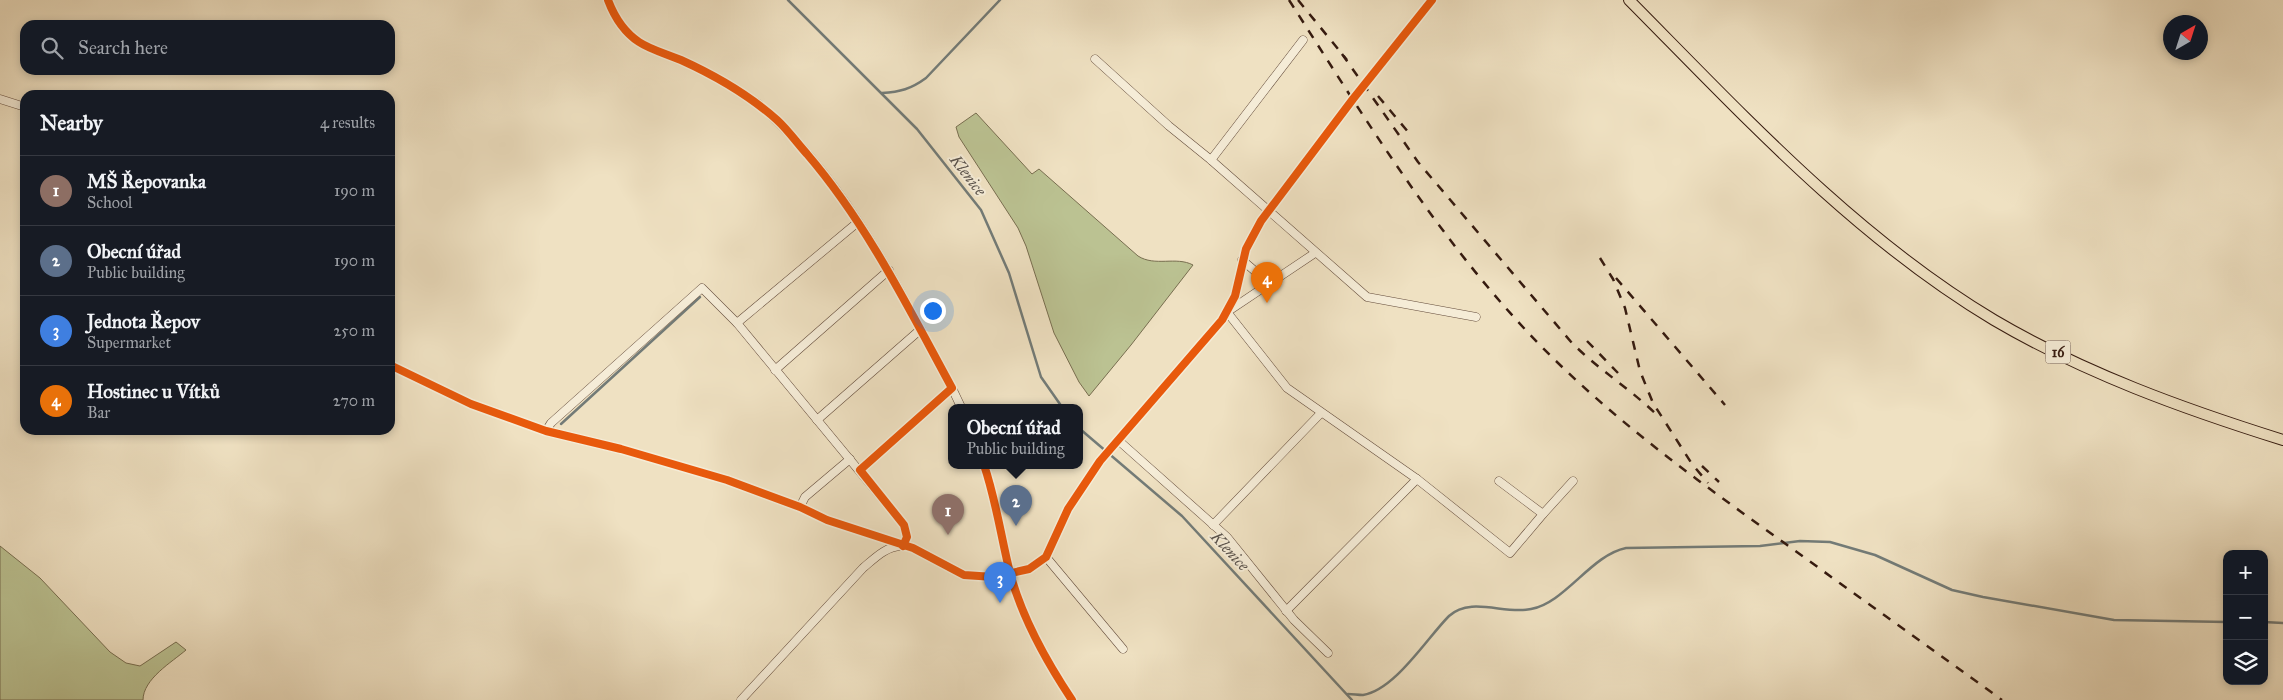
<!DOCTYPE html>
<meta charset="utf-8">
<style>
:root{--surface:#171b24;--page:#20242c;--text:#f1f3f6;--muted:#9ea1a6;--line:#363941;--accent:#8c9099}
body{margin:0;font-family:"IM FELL Great Primer",serif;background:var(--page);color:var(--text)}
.controls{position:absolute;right:15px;bottom:15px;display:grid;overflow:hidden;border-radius:10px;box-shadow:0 2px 8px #0003}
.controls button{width:45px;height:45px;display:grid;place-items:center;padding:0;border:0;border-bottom:1px solid var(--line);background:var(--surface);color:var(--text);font:25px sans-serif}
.compass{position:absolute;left:2163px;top:15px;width:45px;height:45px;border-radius:50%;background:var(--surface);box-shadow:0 2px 8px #0003;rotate:39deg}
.you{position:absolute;left:932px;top:310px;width:18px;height:18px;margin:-12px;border:4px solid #fff;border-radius:50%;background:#1a73e8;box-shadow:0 0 0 8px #1a73e833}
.badge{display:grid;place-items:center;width:32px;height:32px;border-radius:50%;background:var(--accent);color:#fff;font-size:16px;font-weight:700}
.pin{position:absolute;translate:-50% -41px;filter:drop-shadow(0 1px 2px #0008)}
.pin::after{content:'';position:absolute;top:26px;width:18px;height:15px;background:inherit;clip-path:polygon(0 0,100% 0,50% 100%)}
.popup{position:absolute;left:948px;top:404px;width:135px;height:65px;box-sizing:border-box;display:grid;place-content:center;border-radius:10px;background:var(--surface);filter:drop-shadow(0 1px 4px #0005);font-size:16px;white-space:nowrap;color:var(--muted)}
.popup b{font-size:19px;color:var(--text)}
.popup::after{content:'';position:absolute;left:50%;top:100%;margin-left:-10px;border:10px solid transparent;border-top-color:var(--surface)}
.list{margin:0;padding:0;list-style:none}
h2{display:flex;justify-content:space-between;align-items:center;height:65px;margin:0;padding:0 20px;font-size:21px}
h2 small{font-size:16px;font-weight:400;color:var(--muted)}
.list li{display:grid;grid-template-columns:32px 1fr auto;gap:15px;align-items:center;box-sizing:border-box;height:70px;padding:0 20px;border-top:1px solid var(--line)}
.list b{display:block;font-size:19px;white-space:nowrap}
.list p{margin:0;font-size:16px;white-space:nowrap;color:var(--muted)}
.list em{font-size:16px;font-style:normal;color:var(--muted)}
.icon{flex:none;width:28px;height:28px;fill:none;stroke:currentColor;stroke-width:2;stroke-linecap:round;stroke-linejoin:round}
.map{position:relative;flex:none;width:2283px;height:700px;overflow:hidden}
.search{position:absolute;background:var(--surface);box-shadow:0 2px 8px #0003;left:20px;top:20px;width:375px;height:55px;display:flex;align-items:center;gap:12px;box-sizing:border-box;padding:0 18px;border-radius:15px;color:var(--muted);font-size:19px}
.panel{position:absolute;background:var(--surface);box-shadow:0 2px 8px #0003;left:20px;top:90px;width:375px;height:345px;border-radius:15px}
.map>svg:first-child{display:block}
</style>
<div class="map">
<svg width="2283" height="700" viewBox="0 0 2283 700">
<rect width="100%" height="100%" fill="#efe1c2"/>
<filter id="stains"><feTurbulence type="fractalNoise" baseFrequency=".004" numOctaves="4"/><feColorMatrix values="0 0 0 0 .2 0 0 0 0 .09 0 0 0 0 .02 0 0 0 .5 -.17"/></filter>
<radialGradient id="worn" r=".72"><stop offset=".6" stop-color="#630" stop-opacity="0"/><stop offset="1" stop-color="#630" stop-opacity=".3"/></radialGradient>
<g fill="#bbc292" stroke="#786e50">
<path d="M976,113L1032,174L1039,169L1138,256C1155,267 1176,256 1193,265L1131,345L1089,396L1079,382L1054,333L1026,246L1018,228L959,137L956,127Z"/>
<path d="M0,546L40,578L110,652L126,663L140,666L176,642L186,650C172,662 143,679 143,700H0Z"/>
</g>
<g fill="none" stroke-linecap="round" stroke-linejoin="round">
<g stroke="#737b77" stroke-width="2.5">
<path d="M788,0L917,129L981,210L1009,273L1041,377L1062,407"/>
<path d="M882,93C900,92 911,89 926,78L1000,0"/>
<path d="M561,424L700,297"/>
<path d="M1080,429L1182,516L1352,700"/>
<path d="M2264,622L2283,623"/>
<path d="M1348,694C1353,694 1358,695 1363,695C1395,690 1427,638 1449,616C1471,596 1505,615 1531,609C1565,603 1591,555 1626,548L1760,546L1800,541L1830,542L1875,555L1952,590L1983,597L2114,620L2227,622"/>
</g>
<defs>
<g id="minor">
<path d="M1095,59L1169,126L1211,160L1367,297L1476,317"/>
<path d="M0,99L25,107"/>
<path d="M757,103C846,179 898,287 952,388L961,407"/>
<path d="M1211,160L1303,40"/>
<path d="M1315,253L1227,312L1287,388L1417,479L1510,553L1543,514"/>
<path d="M1242,260L1269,283"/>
<path d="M737,323L858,222"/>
<path d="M390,365L471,404L546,431L621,449L727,480L800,507L827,520L913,548L964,575L994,577L1029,569L1046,557L1068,509L1100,461L1222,320L1235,296L1246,249L1261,221L1353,99L1432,0"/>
<path d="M775,370L889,270"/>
<path d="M817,420L921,329"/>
<path d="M546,431L551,423L702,288L737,323L904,525L907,537L903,546"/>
<path d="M1118,440L1227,537L1294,620L1328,653"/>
<path d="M984,465C996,500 1001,537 1010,573C1022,618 1046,661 1072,700"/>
<path d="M860,470L952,388"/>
<path d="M1499,481L1543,514L1573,481"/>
<path d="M800,507L805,497L850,459"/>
<path d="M1213,525L1321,413"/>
<path d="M1046,557L1123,649"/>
<path d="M1286,611L1417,479"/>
<path d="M741,700L863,568C875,558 885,547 901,546"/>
</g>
<path id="major" d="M1629,0C1742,114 1855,237 1994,320C2084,373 2184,409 2283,440"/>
</defs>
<use href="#minor" stroke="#644c3c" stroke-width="9"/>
<use href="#major" stroke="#351a0f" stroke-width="12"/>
<use href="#minor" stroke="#f5ecd7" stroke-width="8"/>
<use href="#major" stroke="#efe1c2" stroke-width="10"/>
<g stroke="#351a0f" stroke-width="2.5" stroke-dasharray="9 9" stroke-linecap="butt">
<path d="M1289,0C1366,120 1440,242 1539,344C1613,420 1698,481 1783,542C1856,595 1929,647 2002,700"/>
<path d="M1298,0L1347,60"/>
<path d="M1342,54L1418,162L1572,343C1599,370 1632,390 1659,417"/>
<path d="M1378,96L1409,133"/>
<path d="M1600,258L1613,279L1625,308L1640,371L1653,403L1692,464L1708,483"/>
<path d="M1616,278L1725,405"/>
<path d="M1587,341L1618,373"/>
<path d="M1702,466L1719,482"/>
</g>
<defs>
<g id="cycleway">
<path d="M608,0C614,16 624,32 639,42C651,50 667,54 681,60C714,75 749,95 777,120C788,130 797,143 807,154C867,224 908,307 952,388L860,470L904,525L907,537L903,546"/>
<path d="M390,365L471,404L546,431L621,449L727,480L800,507L827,520L913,548L964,575L994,577L1029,569L1046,557L1068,509L1100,461L1222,320L1235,296L1246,249L1261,221L1353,99L1432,0"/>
<path d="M984,465C996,500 1001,537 1010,573C1022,618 1046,661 1072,700"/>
</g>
</defs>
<use href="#cycleway" stroke="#f5ecd7" stroke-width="11"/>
<use href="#cycleway" stroke="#e8590c" stroke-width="8"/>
</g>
<g text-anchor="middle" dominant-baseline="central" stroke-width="4" stroke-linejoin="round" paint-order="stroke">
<rect fill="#f5ecd7" stroke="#6f594b" stroke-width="1" x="2045.5" y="340.5" width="25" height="23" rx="4"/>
<g font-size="14" font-weight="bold" fill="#351a0f">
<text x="2058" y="352">16</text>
</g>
<g font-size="16" font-style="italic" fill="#59524c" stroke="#f5ecd7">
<text transform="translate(968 175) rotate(52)">Klenice</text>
<text transform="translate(1230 551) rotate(47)">Klenice</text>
</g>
</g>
<rect width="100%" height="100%" filter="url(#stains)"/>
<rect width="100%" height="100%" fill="url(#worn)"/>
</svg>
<div class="controls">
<button>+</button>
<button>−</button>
<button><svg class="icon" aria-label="layers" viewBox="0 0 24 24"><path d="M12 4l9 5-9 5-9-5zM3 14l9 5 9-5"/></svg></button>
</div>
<svg class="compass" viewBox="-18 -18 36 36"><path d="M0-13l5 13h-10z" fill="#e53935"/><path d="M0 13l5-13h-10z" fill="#9ea1a6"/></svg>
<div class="you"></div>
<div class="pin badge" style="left:948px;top:535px;background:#8d6e63">1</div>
<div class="pin badge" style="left:1016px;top:526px;background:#5c6f8a">2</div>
<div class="popup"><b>Obecní úřad</b>Public building</div>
<div class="pin badge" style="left:1000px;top:603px;background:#3f7fe0">3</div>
<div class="pin badge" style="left:1267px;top:303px;background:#e8710a">4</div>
<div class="search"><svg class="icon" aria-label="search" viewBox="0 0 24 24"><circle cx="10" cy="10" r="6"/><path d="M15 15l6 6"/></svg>Search here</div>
<section class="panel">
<h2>Nearby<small>4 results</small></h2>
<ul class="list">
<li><span class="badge" style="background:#8d6e63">1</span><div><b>MŠ Řepovanka</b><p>School</p></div><em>190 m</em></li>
<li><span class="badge" style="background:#5c6f8a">2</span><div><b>Obecní úřad</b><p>Public building</p></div><em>190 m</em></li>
<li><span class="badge" style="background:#3f7fe0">3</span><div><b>Jednota Řepov</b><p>Supermarket</p></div><em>250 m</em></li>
<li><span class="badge" style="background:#e8710a">4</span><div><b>Hostinec u Vítků</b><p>Bar</p></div><em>270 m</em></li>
</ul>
</section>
</div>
